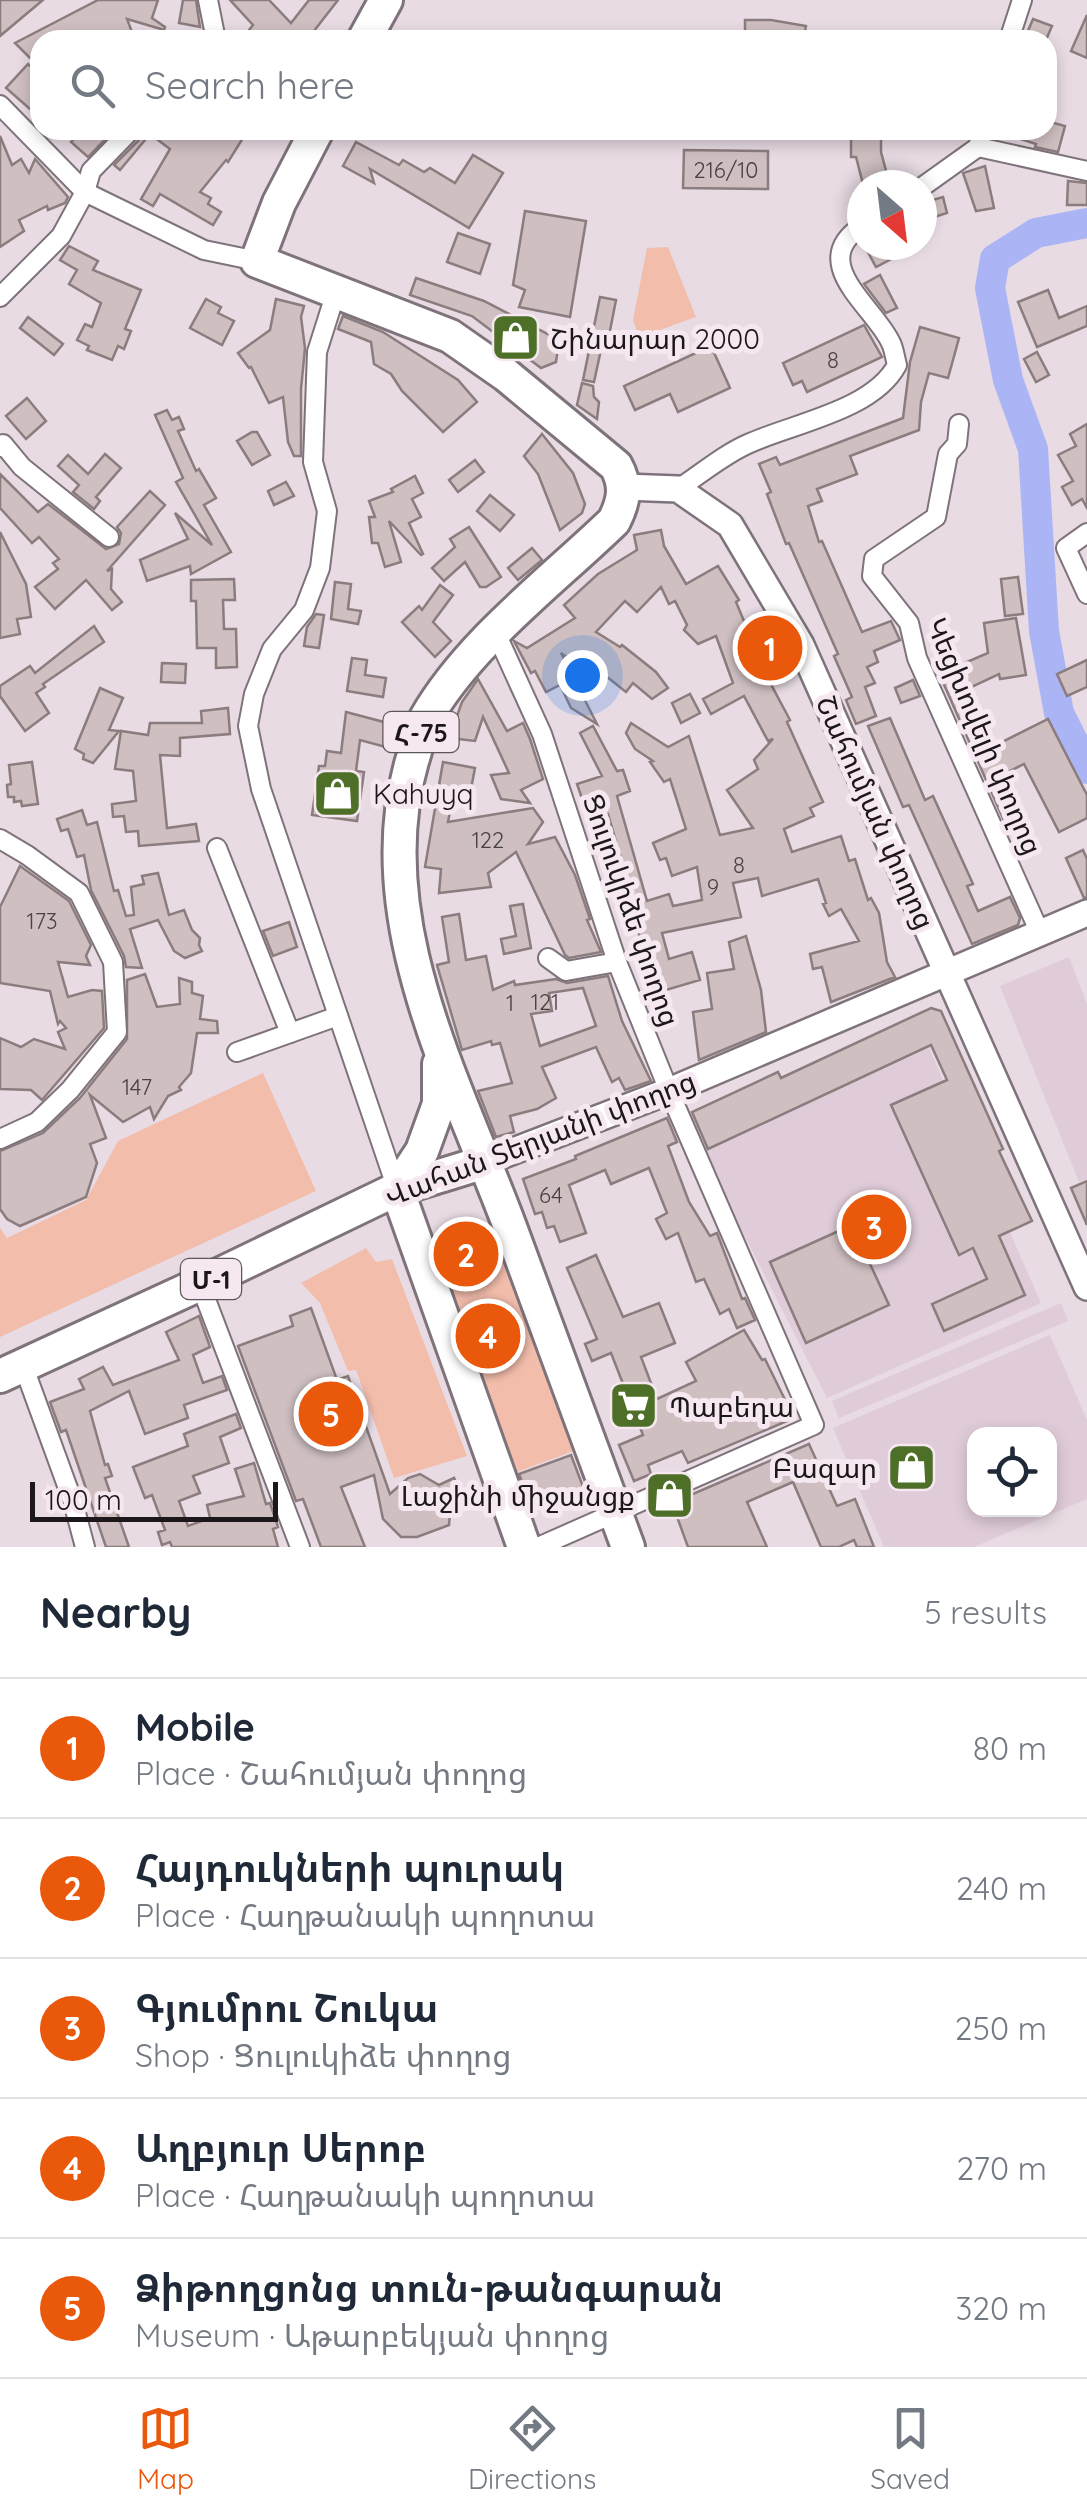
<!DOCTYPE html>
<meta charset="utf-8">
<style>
:root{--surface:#fff;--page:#f6f6f7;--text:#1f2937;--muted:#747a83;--line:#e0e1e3;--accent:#ea580c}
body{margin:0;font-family:Quicksand,"Noto Sans Armenian",sans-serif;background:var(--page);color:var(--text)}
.controls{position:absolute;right:30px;bottom:30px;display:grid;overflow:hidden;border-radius:20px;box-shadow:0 5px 15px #0003}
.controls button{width:90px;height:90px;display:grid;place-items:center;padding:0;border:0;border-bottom:2px solid var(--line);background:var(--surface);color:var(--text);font:50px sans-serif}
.compass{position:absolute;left:847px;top:170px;width:90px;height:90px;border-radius:50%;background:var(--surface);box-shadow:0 5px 15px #0003;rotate:152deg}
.scale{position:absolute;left:30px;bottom:25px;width:248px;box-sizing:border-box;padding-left:10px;border:5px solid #1c171b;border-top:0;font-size:28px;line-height:35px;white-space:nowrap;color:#1c171b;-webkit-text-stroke:8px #f6e8f1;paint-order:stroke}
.you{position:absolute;left:582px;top:675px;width:35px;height:35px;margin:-25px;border:8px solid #fff;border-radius:50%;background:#1a73e8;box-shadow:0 0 0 15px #1a73e833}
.badge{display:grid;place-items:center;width:65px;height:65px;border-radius:50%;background:var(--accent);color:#fff;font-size:32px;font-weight:700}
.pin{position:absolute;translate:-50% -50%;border:5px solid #fff;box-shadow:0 2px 10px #0006}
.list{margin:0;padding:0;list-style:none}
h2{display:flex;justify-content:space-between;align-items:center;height:130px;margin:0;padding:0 40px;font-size:42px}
h2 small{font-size:32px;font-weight:400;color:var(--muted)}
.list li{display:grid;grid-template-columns:65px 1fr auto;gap:30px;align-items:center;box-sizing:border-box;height:140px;padding:0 40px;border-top:2px solid var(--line)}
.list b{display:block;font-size:38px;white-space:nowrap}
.list p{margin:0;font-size:32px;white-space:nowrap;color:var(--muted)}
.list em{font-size:32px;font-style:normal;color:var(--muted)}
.icon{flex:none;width:55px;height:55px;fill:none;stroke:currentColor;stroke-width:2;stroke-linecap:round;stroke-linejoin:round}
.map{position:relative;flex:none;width:1087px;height:1547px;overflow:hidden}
.search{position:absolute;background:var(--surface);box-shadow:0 5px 15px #0003;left:30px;right:30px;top:30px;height:110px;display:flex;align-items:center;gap:25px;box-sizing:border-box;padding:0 35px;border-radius:30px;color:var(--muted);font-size:38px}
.sheet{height:830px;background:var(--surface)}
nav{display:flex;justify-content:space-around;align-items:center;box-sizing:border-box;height:140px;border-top:2px solid var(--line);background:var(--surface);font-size:28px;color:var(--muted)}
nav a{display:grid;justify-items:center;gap:5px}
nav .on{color:var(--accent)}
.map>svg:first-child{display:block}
</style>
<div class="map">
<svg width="1087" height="1547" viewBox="0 0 1087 1547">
<rect width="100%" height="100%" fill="#e8dbe4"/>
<g fill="#e0ccd9" fill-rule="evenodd">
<path d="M1069,957L1087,1004V1179L1079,1182L1000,986Z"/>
<path d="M929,1048L1041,1303L827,1398L702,1152Z"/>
<path d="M1061,1303L1068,1321L839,1418L832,1401Z"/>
<path d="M1050,1335L1087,1420V1499L974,1547H884L833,1428ZM1050,1434V1510H974V1434Z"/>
</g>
<g fill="#f3bdac">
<path d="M668,247L696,317L646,335L638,334L633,320L647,248Z"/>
<path d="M263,1073L316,1191L0,1337V1228L7,1238L86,1200L118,1141Z"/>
<path d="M495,1225L579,1449L517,1472L433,1249Z"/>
<path d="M366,1248L376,1262L392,1259L467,1456L394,1478L356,1370L348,1371L320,1303L301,1283Z"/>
</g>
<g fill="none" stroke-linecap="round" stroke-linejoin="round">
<path stroke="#abb5f5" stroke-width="30" d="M1087,223L1036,233L995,259L990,288L1008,380L1033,449L1044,631L1059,713L1087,769"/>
</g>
<g fill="#cfbfc1" stroke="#8b7c7e" stroke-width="2.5" fill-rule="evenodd">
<path d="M0,0H43L0,36Z"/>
<path d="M98,0H158L152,18L165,27L164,30L127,19L135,40H40V68L15,43Z"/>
<path d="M183,0H196L200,27L179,23Z"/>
<path d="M230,0H269L291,23L309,0H338L307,40H241L253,25Z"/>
<path d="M1087,15V58L1071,51Z"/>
<path d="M1033,19L1052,26L1046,40H1024Z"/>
<path d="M745,20H771L806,26L803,40H745Z"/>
<path d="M28,64L40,75V99L30,109L6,88Z"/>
<path d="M1047,121L1065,126L1058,152L1035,147L1036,144L1002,133L1003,130H1047Z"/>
<path d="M82,130H114L88,157L71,142Z"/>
<path d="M143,130H248L228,162L226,160L200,192L211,198L208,204L221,212L213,225L160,194L153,206L141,199L170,149L150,134L120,170L114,165L140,139Z"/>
<path d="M851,130H881V152L888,178L863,184L856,157H851Z"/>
<path d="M0,136L12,165L21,159L29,173L35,159L68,197L65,203L48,210L47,206L19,220L24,231L0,247Z"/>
<path d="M356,142L399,165L403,160L424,172L430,168L455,183L473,155L503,173L469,228L370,169L374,183L343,166Z"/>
<path d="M684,150L768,151V189L683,188Z"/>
<path d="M985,166L994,208L976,211L963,173Z"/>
<path d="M1068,181L1087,183V205H1067Z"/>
<path d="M943,197L947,213L922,221V203Z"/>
<path d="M525,211L586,221L570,317L519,307L525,290L513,285Z"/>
<path d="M458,233L490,244L480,274L447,262Z"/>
<path d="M864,245H918L876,267Z"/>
<path d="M69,246L98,261L93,270L141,290L125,329L131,331L124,349L118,346L112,360L87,350L89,346L77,340L85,324L92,327L101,303L69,284L77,270L60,260Z"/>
<path d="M880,275L897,308L886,313L864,284Z"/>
<path d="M416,278L484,301L559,340L556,362L541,368L472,316L410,295Z"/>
<path d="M1048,290L1059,318L1087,306V326L1037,347L1018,302Z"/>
<path d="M600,297L616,300L607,346L602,345L594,382L583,380Z"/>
<path d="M206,299L221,307L218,313L234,321L222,345L190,328Z"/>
<path d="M276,299L304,306L301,317L305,348L301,389V456H294L288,442L283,397L269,403L251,367L249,368L238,353L270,330Z"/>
<path d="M343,316L383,332L458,380L477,402L443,432L402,391L391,374L374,364L371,342L338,329Z"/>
<path d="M28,317L63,344L54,355L20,328Z"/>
<path d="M864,325L882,357L807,392L802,381L793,385L783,363Z"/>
<path d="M920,327L959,338L948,378L929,373L921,402L919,430L850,456L857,474L817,489L822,501L808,506L819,542L822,541L862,632L891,621L900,640L874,651L878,662L867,667L875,683L865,687L876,716L856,724L846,700L852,697L834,656L838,654L789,543L786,544L767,494L771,492L759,464L776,457L780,465L903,418L910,362Z"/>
<path d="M711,346L730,388L678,412L670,394L635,410L624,386Z"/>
<path d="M1037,352L1049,375L1036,382L1024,359Z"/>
<path d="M582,383L593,386L594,397L599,402L597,419L577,405Z"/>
<path d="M27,398L46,421L26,439L6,416Z"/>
<path d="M167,410L172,420L179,417L184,429L178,431L196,471L199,469L216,498L204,505L231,552L191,574L190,566L147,581L140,560L188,539L175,513L212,545L176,482L183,478L155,415Z"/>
<path d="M1087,424V508L1082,499L1072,505L1062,487L1073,481L1058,455L1076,446L1070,434Z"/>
<path d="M252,432H257L270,455L252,465L237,441Z"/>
<path d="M542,434L573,473L585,504L582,513L560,530L538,474L524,456Z"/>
<path d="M105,454L121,468L96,497L100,501L94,509L73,492L79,485L58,466L68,455L88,474Z"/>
<path d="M475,460L484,472L458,492L449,480Z"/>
<path d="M0,474L38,512L48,504L106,549L119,544L121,533L117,527L150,491L165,505L107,571L112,569L111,589L122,602L112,610L86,580L55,609L35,587L58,569L53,563L59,559L39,537L32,543L0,508Z"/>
<path d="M415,476L423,493L412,499L421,517L409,523L423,554L421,555L389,521L401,562L385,567L378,543H372L369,517H375L369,501L393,492L391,489Z"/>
<path d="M286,482L294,496L274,505L268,491Z"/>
<path d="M490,495L514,515L500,531L477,511Z"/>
<path d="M469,527L501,577L486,587H480L465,562L444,581L432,568L455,547L450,539Z"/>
<path d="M661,530L664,546L686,584L718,566L739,600L736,602L754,645L773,639L778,652L758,660L790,720L787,722L823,802L810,808L814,816L784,829L792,852L841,836L849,861L855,859L868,900L871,898L879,913L887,962L895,977L831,1002L822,967L813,969L810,954L859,941L841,909L829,916L823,904L826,903L818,879L762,896L758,878L733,883L741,917L662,933L669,959L692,952L700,980L649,995L641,967L647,965L633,911L636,910L608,814L589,819L577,784L602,776L580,733L593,726L617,771L623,770L630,791L617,796L647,901L669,894L673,906L702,900L697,867L672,876L666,858L660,860L653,843L686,829L670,779L664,782L650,762L653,761L635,749L626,733L631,723L668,747L689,736L720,835L753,828L727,790L758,769L754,760L773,739L768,741L744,696L711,714L703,699L733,683L716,636L698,644L684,630L687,625L675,601L669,604L661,587L637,612L625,601L596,632L620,647L622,645L656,672L668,688L652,699L633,683L626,692L602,673L599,679L561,653L597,724L571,708L560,685L546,692L535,671L531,673L514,641L527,648L575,618L564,605L598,574L637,550L634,535Z"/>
<path d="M0,532L26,584L31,617L17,619L20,634L0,638Z"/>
<path d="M532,548L542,560L518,580L508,568Z"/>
<path d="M1018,577L1023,614L1005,616L1001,579Z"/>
<path d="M234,579L235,600H223L224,629H236L237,667L216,668V648H197L196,601H191V580Z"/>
<path d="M335,582L351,584L348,609L361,611L358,624L331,619Z"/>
<path d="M440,585L453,595L433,622L451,641L435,657L402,622L419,606L422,610Z"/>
<path d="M316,614L324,615L319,648L304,646L307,627Z"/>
<path d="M1016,618L1026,675L1000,679L999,674L967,689L994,746L1048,719L1087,795V818L1059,832L1024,764L1002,775L1024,825L1009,832L942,680L955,674L953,668L988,653L984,623Z"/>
<path d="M94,626L104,642L43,684L45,687L36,693L49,713L25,731L0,696V686L30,666L35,673Z"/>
<path d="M352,658L367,660L365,675L386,678L383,697L347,691Z"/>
<path d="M1087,660V687L1067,696L1057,674Z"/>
<path d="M162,663L186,664L185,683L161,682Z"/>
<path d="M478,679L507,731L523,723L530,739L543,779L521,790L530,803L501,799L491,775L509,773L483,717L475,741L449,738L462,702Z"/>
<path d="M913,680L920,696L901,703L895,688Z"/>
<path d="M100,688L123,698L109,730L119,731L93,763L83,759L84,754L75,749Z"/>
<path d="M690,694L700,713L681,723L672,703Z"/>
<path d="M228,708L230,734L180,738V756L160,755L167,828L196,824L199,841L139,846L138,831L126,832L124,816L113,817L112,804L136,801L133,771L115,769L121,731L148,735L150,723H202L201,711Z"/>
<path d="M346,712L399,726L393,749L360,740L356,771L364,772L357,821L312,815L319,766H325L327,751L341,753Z"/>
<path d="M890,718L925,800L933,796L973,884L967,886L978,911L1010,897L1020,918L1018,925L972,944L909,805L903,807L868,726Z"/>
<path d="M32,762L38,804L22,806L21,801L14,802V797H8L7,785L11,784L9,765Z"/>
<path d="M443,762L475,768L470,794L454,791L448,822L533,808L543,822L528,844L555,837L575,875L590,919L587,920L601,952L569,958L565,955L516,852L488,873L491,887L439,893L441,869L425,867Z"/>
<path d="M82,810L87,825L97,822L114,891L118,890L126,916L134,915L131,887L144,884L142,876L158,873L169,915L184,910L192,930L200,938L199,945L202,951L185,958L174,951L158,920L130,929L142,968L126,967L124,956L91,890L84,855L77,857L68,829L61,831L57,819Z"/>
<path d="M1083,850L1087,859V897L1084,898L1066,858Z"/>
<path d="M20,866L69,901L91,945L86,956L90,965L58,962L68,997L92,990L102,991L104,1028L42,1100L31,1090L0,1089V1038L21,1047L34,1039L65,1049L58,1032L66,1028L60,1021L58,1024L50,991L0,983V907Z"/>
<path d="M523,904L531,948L504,954L501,939L516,936L510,906Z"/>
<path d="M459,914L466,960L486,956L493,990L514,981L515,985L556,979L567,983L608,976L622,1021L651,1081L625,1090L619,1078L612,1082L596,1047L542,1067L556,1098L537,1109L510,1116L514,1132L496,1137L478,1091L512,1083L500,1043L492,1045L491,1041L462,1050L437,965L449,962L442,917ZM583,988L596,1026L540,1046L531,1014L552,1011L549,993Z"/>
<path d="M289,922L297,947L273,956L263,931Z"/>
<path d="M746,936L761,990L766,1032L699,1060L693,1012L712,1009L707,973L734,969L729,942Z"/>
<path d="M145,974L157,1007L180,1004L179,978L192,982V993L203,996L200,1019L217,1021L218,1033H197L191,1073L179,1087L181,1090L168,1096L154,1119L150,1107L123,1122L90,1095L106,1138L90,1144L97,1163L86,1197L20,1226L7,1219L0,1209V1151L43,1133L80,1098L127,1039V980Z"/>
<path d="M931,1008L941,1011L1003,1149L999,1151L1032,1221L999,1236L1025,1295L944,1331L932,1304L987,1279L973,1248L959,1255L891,1105L947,1080L931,1045L708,1149L692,1112L778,1072L781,1078Z"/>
<path d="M667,1118L677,1142L668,1146L689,1202L710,1236L717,1233L742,1299L745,1298L755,1320L737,1328L729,1309L720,1314L704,1279L696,1282L678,1233L666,1239L656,1219L667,1213L649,1168L611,1184L605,1170L569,1185L586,1233L560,1242L554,1226L547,1228L542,1212L535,1214L523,1179L576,1159L575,1156Z"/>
<path d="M1087,1181V1225L1071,1188Z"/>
<path d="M852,1225L889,1305L806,1343L770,1262Z"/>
<path d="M596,1255L623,1317L659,1303L675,1343L641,1357L657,1399L696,1381L686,1362L744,1330L762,1360L765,1359L794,1418L688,1463L682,1451L648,1465L651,1474L634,1481L619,1445L643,1435L611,1353L592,1361L585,1344L597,1339L567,1268Z"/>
<path d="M311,1308L337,1380L348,1376L390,1494L408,1478L420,1474L439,1485L454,1478L463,1496L451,1502L449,1525L417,1537H401L383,1519L374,1475L341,1487L365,1547H321L303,1499L296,1501L238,1346L293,1326L290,1316Z"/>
<path d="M199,1316L210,1347L193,1355L203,1383L222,1376L227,1390L184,1405L188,1418L145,1434L129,1391L90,1411L105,1465L108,1464L112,1476L105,1478L129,1547H106L66,1430L61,1432L50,1402L84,1389L79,1379L103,1367L113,1385L179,1360L166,1332Z"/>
<path d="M236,1414L241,1428L220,1437L229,1463L193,1476L200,1493L179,1501L188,1526L210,1518L207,1505L244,1496L235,1469L254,1463L266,1504L270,1503L278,1527L273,1529L278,1547H172L170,1542L162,1545L158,1532L165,1530L152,1495L145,1498L133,1467L188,1446L184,1434Z"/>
<path d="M809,1444L837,1506L855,1499L874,1547H857L854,1540L839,1547H821L793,1482L747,1502L767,1547H688L672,1503Z"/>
<path d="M571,1455L585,1492L533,1511L519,1474Z"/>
</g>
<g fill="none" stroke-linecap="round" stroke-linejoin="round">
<defs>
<g id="street">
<path d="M208,0L216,40"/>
<path d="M1009,40L1022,0"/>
<path d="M0,105L85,192L204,250L257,261"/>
<path d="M978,147L1087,171"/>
<path d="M922,187L978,147L983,130"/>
<path d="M336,292L317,352L313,462L327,511L320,568L304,610L272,649L254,694L248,726L261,789L397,1189"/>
<path d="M0,297L61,236L85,192L91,171L131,130"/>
<path d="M959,424L957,444L948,454L936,517L874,559L872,576L909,623L917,658L1040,933"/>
<path d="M0,447L3,444L22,467L109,537"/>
<path d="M678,489C701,474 724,454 750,443C795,423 873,410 897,365C895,358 894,349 891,343C874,306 806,263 862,226"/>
<path d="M1087,533L1066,548L1087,594"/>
<path d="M496,633L542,734L617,962L669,1091L814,1425L538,1547"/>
<path d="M0,839L27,855L79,893L113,962L117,1032L70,1090L37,1122L0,1139"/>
<path d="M217,848L290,1033"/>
<path d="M548,958L566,971L617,962"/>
<path d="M237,1052L338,1016"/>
<path d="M200,1284L300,1547"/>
<path d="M23,1365L73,1502L85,1547"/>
</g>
<g id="secondary">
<path d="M624,487L678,489L730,525L801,645L1087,1287"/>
<path d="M485,1162L669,1091L1087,913"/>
</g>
<g id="highway">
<path d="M364,40L386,0"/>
<path d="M317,130L279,203L257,261L450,336L506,375L616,466C627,486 624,501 614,521C552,581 469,643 426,718C419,731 417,747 412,761C366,919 456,1082 510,1227C549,1334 589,1440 628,1547"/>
<path d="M397,1189L524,1547"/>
<path d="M397,1189L422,1151L439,1104V1064"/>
<path d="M0,1376L200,1284L397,1189L485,1162"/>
</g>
</defs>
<use href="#street" stroke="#7f737b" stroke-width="22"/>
<use href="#secondary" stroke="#7f737b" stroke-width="30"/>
<use href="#highway" stroke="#7f737b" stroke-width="38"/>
<use href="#street" stroke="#fff" stroke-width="18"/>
<use href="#secondary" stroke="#fff" stroke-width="25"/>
<use href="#highway" stroke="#fff" stroke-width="32"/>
</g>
<defs>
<symbol id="shop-square" viewBox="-11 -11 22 22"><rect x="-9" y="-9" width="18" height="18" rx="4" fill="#4e6f27" stroke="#f6e8f1"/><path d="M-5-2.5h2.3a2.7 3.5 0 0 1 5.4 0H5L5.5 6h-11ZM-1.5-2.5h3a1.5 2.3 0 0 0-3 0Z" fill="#fff"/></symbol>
<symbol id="supermarket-square" viewBox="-11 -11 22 22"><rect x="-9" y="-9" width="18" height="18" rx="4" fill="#4e6f27" stroke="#f6e8f1"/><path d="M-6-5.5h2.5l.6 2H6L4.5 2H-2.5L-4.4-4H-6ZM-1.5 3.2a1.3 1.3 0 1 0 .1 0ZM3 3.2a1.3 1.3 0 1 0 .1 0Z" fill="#fff"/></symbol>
</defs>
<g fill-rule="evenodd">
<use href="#shop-square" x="488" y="310" width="55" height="55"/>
<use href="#shop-square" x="310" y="766" width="55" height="55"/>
<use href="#supermarket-square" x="606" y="1378" width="55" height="55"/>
<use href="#shop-square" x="884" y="1440" width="55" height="55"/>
<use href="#shop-square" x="642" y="1468" width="55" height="55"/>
</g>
<g text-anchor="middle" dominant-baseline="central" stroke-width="10" stroke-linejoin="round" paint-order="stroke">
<g font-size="22" fill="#494144">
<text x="726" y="170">216/10</text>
<text x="833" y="360">8</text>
<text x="488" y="840">122</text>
<text x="739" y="865">8</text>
<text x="713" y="887">9</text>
<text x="42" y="921">173</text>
<text x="545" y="1002">121</text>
<text x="510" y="1003">1</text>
<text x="137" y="1087">147</text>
<text x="551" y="1195">64</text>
</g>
<g fill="#f6e8f1" stroke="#5d565b" stroke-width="2.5">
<rect x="383.5" y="712" width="75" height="40" rx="8"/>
<rect x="181" y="1259" width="60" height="40" rx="8"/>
</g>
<g font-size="25" font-weight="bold" fill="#1c171b">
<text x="421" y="732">Հ-75</text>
<text x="211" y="1279">Մ-1</text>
</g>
<g font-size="28" fill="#1c171b" stroke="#f6e8f1" text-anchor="start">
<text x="550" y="338">Շինարար 2000</text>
<text x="373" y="793">Kahuyq</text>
<text x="669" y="1406">Պաբեդա</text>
<text x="877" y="1467" text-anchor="end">Բազար</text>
<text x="635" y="1495" text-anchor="end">Լաջինի միջանցք</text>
</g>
<g font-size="28" fill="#1c171b" stroke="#f6e8f1">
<text transform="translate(985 736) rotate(67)">Կեցխովելի փողոց</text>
<text transform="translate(876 812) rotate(66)">Շահումյան փողոց</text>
<text transform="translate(632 910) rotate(71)">Ցուլուկիձե փողոց</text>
<text transform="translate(540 1138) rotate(-21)">Վահան Տերյանի փողոց</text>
</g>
</g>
</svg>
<div class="controls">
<button><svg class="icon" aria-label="locate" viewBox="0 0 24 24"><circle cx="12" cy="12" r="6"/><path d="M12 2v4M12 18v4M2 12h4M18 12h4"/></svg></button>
</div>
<svg class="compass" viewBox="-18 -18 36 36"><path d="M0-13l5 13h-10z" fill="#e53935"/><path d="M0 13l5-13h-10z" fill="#747a83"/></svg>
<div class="scale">100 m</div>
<div class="you"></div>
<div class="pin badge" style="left:770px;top:648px">1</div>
<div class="pin badge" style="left:466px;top:1254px">2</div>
<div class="pin badge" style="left:874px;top:1227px">3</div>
<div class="pin badge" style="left:488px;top:1336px">4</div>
<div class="pin badge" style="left:331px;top:1414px">5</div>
<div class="search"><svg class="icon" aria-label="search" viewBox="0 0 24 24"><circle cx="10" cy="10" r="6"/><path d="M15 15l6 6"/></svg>Search here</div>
</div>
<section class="sheet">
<h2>Nearby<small>5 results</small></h2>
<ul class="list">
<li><span class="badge">1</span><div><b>Mobile</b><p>Place · Շահումյան փողոց</p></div><em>80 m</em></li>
<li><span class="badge">2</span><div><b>Հայդուկների պուրակ</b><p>Place · Հաղթանակի պողոտա</p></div><em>240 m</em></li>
<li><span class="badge">3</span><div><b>Գյումրու Շուկա</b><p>Shop · Ցուլուկիձե փողոց</p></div><em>250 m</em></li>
<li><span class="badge">4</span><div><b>Աղբյուր Սերոբ</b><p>Place · Հաղթանակի պողոտա</p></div><em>270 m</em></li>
<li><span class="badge">5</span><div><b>Ձիթողցոնց տուն-թանգարան</b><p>Museum · Աթարբեկյան փողոց</p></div><em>320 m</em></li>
</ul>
</section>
<nav>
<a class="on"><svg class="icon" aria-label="map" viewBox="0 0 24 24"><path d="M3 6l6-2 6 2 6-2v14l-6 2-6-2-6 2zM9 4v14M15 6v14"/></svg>Map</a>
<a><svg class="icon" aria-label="directions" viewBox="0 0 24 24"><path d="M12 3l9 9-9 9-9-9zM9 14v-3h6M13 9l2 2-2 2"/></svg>Directions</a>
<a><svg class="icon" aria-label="saved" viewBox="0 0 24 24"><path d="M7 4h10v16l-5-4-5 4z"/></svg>Saved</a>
</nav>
